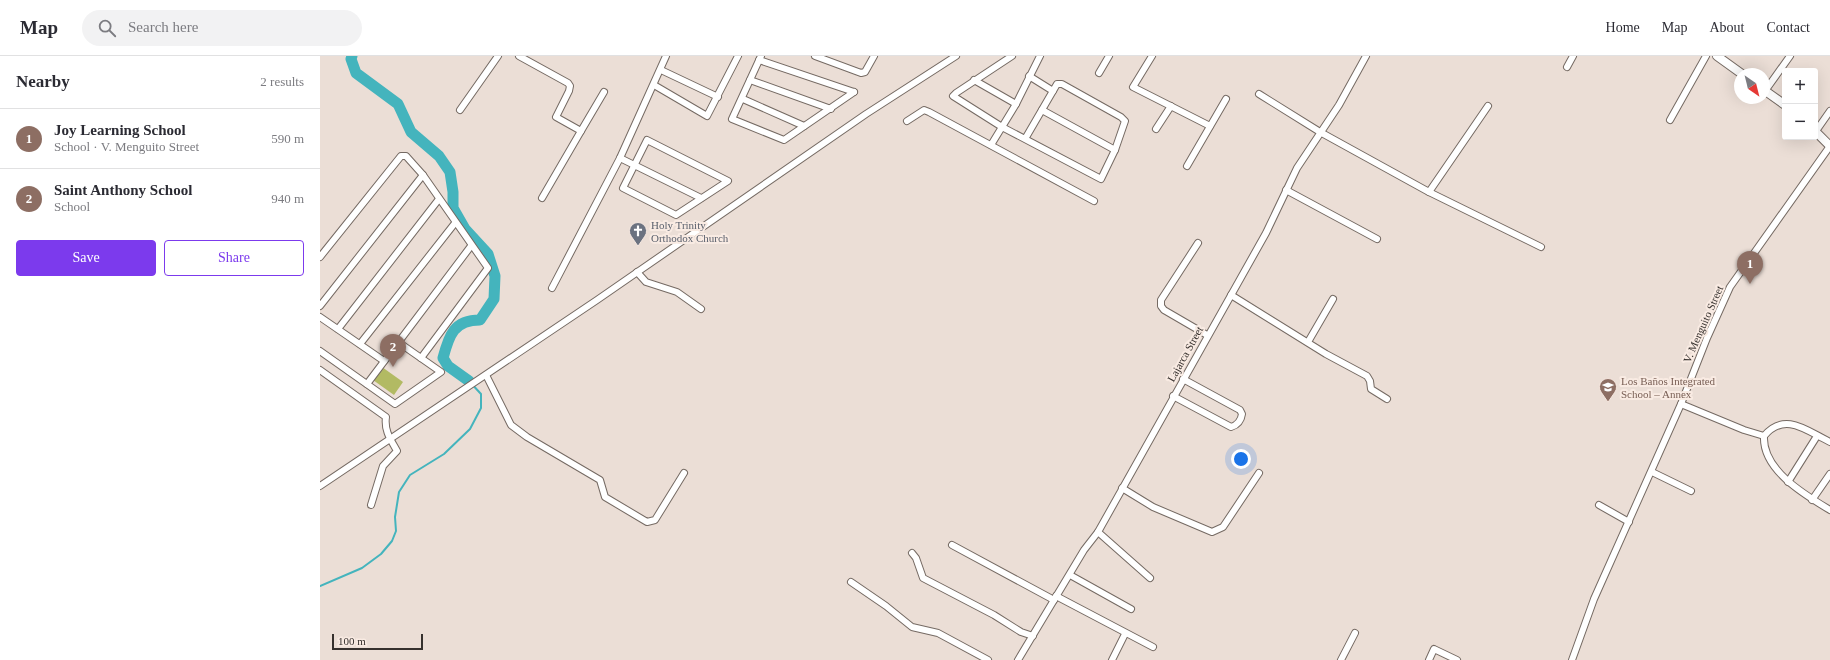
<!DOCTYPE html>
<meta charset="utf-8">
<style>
:root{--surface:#fff;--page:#f2f2f3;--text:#2b2b33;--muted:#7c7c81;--line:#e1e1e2;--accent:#7c3aed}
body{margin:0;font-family:Georgia,serif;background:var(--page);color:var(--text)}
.controls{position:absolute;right:12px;top:12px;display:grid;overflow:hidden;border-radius:4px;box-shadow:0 4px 16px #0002}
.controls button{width:36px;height:36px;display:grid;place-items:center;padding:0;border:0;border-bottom:1px solid var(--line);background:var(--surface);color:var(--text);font:20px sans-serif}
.compass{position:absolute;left:1414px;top:12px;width:36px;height:36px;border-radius:50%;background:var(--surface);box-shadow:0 4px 16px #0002;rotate:145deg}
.scale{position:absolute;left:12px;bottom:10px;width:91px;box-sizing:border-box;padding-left:4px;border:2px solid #36312e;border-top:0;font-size:11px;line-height:14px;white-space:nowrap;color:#36312e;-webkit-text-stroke:3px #f9ebe3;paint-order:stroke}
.you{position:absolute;left:921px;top:403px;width:14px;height:14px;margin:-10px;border:3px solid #fff;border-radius:50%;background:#1a73e8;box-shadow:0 0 0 6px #1a73e833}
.badge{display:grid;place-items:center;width:26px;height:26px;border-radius:50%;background:var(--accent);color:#fff;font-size:13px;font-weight:700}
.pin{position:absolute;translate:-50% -33px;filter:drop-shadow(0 1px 2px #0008)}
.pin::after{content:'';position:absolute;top:21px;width:14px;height:12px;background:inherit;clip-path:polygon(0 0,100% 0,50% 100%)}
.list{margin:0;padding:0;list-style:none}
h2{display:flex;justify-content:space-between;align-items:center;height:52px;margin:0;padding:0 16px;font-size:17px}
h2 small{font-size:13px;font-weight:400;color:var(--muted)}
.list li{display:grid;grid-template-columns:26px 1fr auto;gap:12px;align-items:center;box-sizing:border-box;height:60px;padding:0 16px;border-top:1px solid var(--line)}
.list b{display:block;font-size:15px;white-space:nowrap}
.list p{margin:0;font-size:13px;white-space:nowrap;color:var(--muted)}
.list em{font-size:13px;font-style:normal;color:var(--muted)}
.actions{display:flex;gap:8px;padding:12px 16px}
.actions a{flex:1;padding:9px 0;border:1px solid var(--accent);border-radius:4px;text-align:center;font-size:14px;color:var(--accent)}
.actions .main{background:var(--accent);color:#fff}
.icon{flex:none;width:22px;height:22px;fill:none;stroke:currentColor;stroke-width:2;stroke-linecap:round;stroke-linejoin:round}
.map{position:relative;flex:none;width:1510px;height:604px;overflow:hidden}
header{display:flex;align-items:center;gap:24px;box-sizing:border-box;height:56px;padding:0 20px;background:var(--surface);border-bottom:1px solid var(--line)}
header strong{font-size:19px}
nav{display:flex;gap:22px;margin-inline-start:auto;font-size:14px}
.search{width:280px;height:36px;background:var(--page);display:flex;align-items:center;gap:10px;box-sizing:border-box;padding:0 14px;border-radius:22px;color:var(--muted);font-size:15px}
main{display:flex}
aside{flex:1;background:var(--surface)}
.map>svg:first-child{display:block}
</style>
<header>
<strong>Map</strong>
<div class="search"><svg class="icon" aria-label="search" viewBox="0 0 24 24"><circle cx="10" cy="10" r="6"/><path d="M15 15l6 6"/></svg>Search here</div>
<nav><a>Home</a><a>Map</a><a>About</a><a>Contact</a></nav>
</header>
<main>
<aside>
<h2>Nearby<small>2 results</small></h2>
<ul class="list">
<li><span class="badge" style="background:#8d6e63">1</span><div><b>Joy Learning School</b><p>School · V. Menguito Street</p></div><em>590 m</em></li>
<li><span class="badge" style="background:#8d6e63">2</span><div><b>Saint Anthony School</b><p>School</p></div><em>940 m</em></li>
</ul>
<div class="actions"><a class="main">Save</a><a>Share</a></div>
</aside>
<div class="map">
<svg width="1510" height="604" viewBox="0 0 1510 604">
<rect width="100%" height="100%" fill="#ebded6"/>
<path fill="#b2ba63" d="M62,311L83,326L74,339L53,324Z"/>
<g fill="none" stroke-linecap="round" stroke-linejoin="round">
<path stroke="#44b4bd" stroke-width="2" d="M0,530L42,512L61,498L72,485L76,475L75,461L79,436L90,419L124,398L150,373L161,352V338L149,325"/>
<path stroke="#44b4bd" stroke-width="11" d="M32,0L31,3L36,17L78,48L91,76L119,100L130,116L133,136V152L145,173L168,198L175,220L174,243L160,264C134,264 129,279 123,302L128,310L149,325"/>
<defs>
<g id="minor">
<path d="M199,0L248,27L250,30L249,35L236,61L261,75L222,142"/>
<path d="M441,0L412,63L464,84L534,36"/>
<path d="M495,0L541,17L545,16L554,0"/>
<path d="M692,0L636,37L633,40L682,71L781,123L795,94L805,65L801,61L742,28H737L705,83"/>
<path d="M832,0L813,31L890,70"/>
<path d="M439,4L534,36"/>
<path d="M1247,11L1253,0"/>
<path d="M341,14L398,41"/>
<path d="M779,17L789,0"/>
<path d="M709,20L733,35"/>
<path d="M430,24L511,53"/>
<path d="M654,24L696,48"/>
<path d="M334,29L387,60L418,0"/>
<path d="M1445,35L1470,0"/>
<path d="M939,38L1000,76L1109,136L1221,191"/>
<path d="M423,43L484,70"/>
<path d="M140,54L178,0"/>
<path d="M722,54L795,94"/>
<path d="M1350,64L1386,0"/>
<path d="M587,65L604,54L609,56L774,145"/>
<path d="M836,73L851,50"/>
<path d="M261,75L284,36"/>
<path d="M1496,75L1510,55"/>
<path d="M327,84L408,125L356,159L303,132Z"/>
<path d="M671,89L696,48L720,0"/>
<path d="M300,102L381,142"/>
<path d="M867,110L906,43"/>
<path d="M966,134L1057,183"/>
<path d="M1109,136L1168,50"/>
<path d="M878,187L841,244V250L844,254L887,279"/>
<path d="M0,201L81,100H86L103,119L168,212L101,302"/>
<path d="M317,216L326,226L357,236L381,253"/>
<path d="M232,232L300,102L346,0"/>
<path d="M911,239L1006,298L1047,320L1050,325L1051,333L1067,343"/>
<path d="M0,250L103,119"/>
<path d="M0,261L64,305"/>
<path d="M18,273L119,143"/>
<path d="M988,286L1013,243"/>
<path d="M40,288L135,167"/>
<path d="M0,295L75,348L121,316L78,286"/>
<path d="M0,314L66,361C64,375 71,384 77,395L63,410L51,449"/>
<path d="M166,319L191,369L207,381L280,424L285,441L327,466L335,464L364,417"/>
<path d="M47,328L151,190"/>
<path d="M853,340L911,371C918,369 921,365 922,358L920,354L863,323"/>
<path d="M1361,348L1424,374L1444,380C1442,414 1485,439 1510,454"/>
<path d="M1444,380C1465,355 1487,375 1510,386"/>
<path d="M1332,416L1371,435"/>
<path d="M1468,426L1497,380"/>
<path d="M0,430L277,244L546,58L636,0"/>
<path d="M802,432L833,451L892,476L903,471L939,417"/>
<path d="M1492,444L1510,418"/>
<path d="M1279,449L1309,466"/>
<path d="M778,476L830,522"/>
<path d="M632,489L734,544"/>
<path d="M592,497L596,502L603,522L674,559L701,576L713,580"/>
<path d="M750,519L811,553"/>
<path d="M531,526L566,550L592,571L618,577L668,604"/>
<path d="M736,540L833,591"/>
<path d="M698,604L764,494L778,476L946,177L977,112L1019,49L1046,0"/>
<path d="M792,604L805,578"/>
<path d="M1021,604L1035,577"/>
<path d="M1109,604L1114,593L1137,604"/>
<path d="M1252,604L1274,543L1361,348L1387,282L1410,231L1510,90"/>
</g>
<g id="tertiary">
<path d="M1397,0L1422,18"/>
<path d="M1444,34L1465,49"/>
<path d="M1495,75L1510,90"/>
</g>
</defs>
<use href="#minor" stroke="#756a63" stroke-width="8"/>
<use href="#tertiary" stroke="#756a63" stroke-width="10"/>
<use href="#minor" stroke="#fff" stroke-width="6"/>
<use href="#tertiary" stroke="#fff" stroke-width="8"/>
</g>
<defs>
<symbol id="church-pin" viewBox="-11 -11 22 30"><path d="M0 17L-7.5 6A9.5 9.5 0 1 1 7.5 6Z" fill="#6b7280" stroke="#f9ebe3"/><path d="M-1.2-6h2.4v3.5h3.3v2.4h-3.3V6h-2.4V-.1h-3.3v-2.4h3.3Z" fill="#fff"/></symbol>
<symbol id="school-pin" viewBox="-11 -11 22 30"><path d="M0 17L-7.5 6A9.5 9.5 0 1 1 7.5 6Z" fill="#8d6e63" stroke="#f9ebe3"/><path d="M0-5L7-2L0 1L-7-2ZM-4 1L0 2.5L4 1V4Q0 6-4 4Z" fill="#fff"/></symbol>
</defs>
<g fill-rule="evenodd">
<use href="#church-pin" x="308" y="165" width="20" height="27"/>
<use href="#school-pin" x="1278" y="321" width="20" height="27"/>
</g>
<g text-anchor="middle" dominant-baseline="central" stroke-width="4" stroke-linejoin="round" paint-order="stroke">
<g font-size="11" fill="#5b616d" stroke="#f9ebe3" text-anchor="start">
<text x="331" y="169">Holy Trinity<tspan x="331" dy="13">Orthodox Church</tspan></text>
</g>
<g font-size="11" fill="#36312e" stroke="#f9ebe3">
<text transform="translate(1383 268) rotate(-66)">V. Menguito Street</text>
<text transform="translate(865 298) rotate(-61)">Lajarca Street</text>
</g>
<g font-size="11" fill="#785e54" stroke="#f9ebe3" text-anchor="start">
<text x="1301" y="325">Los Baños Integrated<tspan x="1301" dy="13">School – Annex</tspan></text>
</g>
</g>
</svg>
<div class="controls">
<button>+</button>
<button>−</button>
</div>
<svg class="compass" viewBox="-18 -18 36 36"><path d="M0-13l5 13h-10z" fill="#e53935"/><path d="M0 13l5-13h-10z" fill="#7c7c81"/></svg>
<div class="scale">100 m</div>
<div class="you"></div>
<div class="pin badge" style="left:1430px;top:228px;background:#8d6e63">1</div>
<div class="pin badge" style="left:73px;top:311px;background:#8d6e63">2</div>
</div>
</main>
